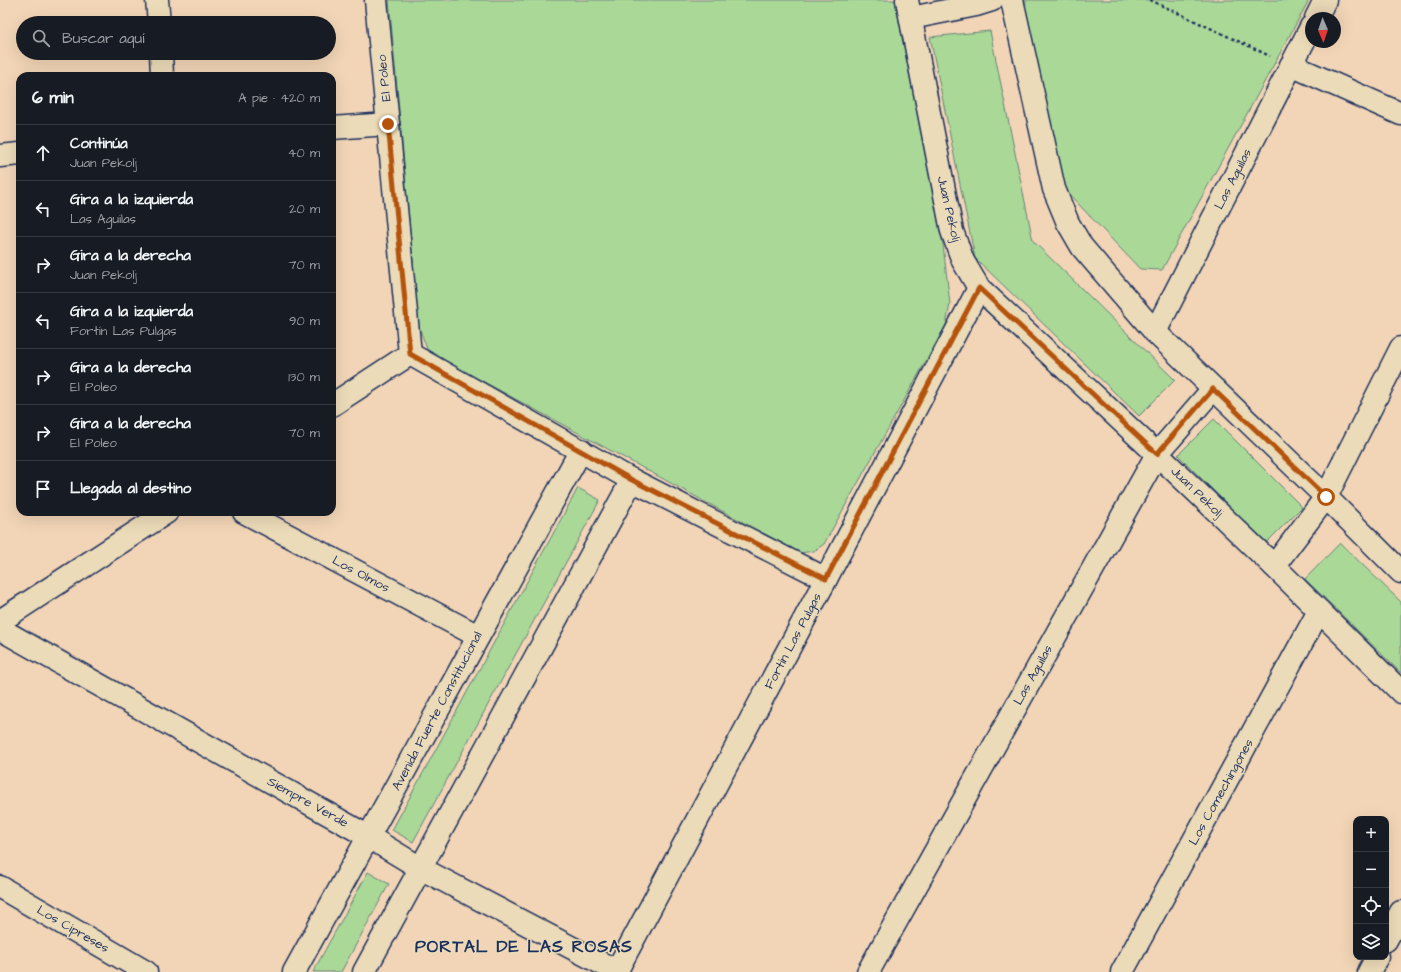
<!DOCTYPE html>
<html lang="es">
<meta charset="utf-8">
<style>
:root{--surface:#171b24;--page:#20242c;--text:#f1f3f6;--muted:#9ea1a6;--line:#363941}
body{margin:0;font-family:"Architects Daughter",sans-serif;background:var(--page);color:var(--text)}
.controls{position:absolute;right:12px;bottom:12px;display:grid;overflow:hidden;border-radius:8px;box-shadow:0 4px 16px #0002}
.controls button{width:36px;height:36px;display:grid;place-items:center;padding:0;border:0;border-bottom:1px solid var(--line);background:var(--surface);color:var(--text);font:20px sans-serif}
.compass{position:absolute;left:1305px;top:12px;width:36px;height:36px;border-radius:50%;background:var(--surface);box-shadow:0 4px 16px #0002;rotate:178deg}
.stop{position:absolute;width:12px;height:12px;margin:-9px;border:3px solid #b45309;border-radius:50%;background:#fff}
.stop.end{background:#b45309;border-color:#fff;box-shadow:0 1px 4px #0008}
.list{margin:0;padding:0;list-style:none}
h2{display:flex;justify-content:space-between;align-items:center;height:52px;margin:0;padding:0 16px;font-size:17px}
h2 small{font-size:13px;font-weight:400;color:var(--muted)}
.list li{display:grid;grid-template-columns:26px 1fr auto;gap:12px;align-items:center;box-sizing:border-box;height:56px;padding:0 16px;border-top:1px solid var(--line)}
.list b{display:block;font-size:15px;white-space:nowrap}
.list p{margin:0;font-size:13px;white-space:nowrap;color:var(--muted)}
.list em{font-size:13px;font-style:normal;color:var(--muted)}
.icon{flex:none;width:22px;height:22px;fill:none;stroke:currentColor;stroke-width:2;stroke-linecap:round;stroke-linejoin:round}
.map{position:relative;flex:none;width:1401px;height:972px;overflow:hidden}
.search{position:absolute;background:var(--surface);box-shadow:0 4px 16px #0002;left:16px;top:16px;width:320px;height:44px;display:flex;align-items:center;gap:10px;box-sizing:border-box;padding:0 14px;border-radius:22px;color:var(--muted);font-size:15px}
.panel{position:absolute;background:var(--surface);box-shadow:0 4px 16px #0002;left:16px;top:72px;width:320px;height:444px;border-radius:12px}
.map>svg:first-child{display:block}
</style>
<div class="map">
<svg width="1401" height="972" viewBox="0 0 1401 972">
<rect width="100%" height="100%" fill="#f2d5b6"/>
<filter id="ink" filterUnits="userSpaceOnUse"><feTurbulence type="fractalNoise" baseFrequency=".025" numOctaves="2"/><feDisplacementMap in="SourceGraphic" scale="8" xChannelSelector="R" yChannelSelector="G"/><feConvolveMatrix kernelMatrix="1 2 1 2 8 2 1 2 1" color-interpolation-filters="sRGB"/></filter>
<g filter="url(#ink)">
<g fill="#aad897" stroke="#62847a">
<path d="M389,0H895L943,245L950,304L946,325L824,544L814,551L800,553L447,362L427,349L419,327Z"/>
<path d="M1026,0H1309L1162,270L1140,269L1066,191L1025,13Z"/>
<path d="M990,31L1033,241L1175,380L1139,416L975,258L930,37Z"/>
<path d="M1214,419L1302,507L1266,543L1178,455Z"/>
<path d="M578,488L600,500L413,842L392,830Z"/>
<path d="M1340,543L1401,602V673L1305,579Z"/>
<path d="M368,872L389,884L341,972H313Z"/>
</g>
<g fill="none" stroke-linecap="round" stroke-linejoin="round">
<defs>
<g id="street">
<path d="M157,0L159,23"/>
<path d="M1316,18L1325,0"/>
<path d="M161,53L162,76"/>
<path d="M1291,65L1401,114"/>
<path d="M1155,332L1311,27"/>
<path d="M244,512L478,636"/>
<path d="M1274,566L1326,497L1401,348"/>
<path d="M0,629L369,837L422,869L618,972"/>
<path d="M0,887L146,972"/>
<path d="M1386,940L1401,912"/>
<path d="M616,972L826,579"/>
<path d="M868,972L1157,454L1213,389"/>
<path d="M1122,972L1319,611"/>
<path d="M1369,972L1377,957"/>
</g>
<g id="secondary">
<path d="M376,0L410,354L632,480L826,579L979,288"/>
<path d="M907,0L952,231L963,261L979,288L1157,454L1274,566L1401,692"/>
<path d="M1012,0L1054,189L1068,223L1082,247L1155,332L1326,497L1401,572"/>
<path d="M911,18L976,5L992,0"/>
<path d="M332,128L388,124"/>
<path d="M0,156L20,154"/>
<path d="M332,405L410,354"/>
<path d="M0,621L167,512"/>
<path d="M294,972L581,450"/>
<path d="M364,972L632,480"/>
</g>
</defs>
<use href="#street" stroke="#1b2f5e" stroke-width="25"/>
<use href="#secondary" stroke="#1b2f5e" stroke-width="25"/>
<path stroke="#1b2f5e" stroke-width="2.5" stroke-dasharray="3 3" stroke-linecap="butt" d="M1150,0L1270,56"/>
<use href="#street" stroke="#ecdbb8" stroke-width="22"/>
<use href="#secondary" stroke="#ecdbb8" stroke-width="22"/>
</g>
</g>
<g fill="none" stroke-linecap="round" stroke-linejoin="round" filter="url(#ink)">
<path stroke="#b45309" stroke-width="5" d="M388,124L410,354L632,480L826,579L979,288L1157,454L1213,389L1326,497"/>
</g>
<g text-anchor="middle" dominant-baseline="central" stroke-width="3" stroke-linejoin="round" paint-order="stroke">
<g font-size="13" fill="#1b2f5e" stroke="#ecdbb8">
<text transform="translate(384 78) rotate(-96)">El Poleo</text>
<text transform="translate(1233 179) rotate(-63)">Las Aguilas</text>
<text transform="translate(949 209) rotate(77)">Juan Pekolj</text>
<text transform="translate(1197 492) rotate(44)">Juan Pekolj</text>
<text transform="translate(361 574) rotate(28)">Los Olmos</text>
<text transform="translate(793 641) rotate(-62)">Fortín Las Pulgas</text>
<text transform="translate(1033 675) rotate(-61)">Las Aguilas</text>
<text transform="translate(437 711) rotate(-62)">Avenida Fuerte Constitucional</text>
<text transform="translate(1221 792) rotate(-61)">Los Comechingones</text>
<text transform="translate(308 802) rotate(29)">Siempre Verde</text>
<text transform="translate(73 929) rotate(30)">Los Cipreses</text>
</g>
<g font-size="17" font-weight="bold" letter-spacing="1" fill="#1b2f5e" stroke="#ecdbb8">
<text x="524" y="947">PORTAL DE LAS ROSAS</text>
</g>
</g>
</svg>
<div class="controls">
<button>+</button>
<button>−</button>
<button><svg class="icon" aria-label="locate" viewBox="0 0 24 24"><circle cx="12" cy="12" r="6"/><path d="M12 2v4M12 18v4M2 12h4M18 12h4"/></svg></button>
<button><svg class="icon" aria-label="layers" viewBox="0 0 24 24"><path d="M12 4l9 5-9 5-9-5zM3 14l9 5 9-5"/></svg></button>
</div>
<svg class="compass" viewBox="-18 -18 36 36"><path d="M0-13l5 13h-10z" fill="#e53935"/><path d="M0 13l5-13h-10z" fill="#9ea1a6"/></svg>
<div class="stop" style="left:1326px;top:497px"></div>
<div class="stop end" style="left:388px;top:124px"></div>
<div class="search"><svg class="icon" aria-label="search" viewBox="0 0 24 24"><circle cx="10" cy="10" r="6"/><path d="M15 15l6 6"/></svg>Buscar aquí</div>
<section class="panel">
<h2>6 min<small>A pie · 420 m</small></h2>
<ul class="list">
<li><svg class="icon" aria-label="ahead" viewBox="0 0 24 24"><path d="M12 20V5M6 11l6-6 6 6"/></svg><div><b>Continúa</b><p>Juan Pekolj</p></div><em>40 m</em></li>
<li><svg class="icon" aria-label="left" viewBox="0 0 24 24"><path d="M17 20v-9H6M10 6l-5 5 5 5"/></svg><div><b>Gira a la izquierda</b><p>Las Aguilas</p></div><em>20 m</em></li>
<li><svg class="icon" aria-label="right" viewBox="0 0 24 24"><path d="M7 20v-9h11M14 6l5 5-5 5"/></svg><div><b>Gira a la derecha</b><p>Juan Pekolj</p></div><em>70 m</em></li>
<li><svg class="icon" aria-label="left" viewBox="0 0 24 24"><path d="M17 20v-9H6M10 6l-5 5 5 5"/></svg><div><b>Gira a la izquierda</b><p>Fortín Las Pulgas</p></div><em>90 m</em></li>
<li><svg class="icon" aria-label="right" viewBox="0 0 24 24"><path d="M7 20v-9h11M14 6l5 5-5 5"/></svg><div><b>Gira a la derecha</b><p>El Poleo</p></div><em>130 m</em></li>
<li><svg class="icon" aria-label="right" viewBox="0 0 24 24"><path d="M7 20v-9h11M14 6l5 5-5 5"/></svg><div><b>Gira a la derecha</b><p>El Poleo</p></div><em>70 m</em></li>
<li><svg class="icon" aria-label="arrive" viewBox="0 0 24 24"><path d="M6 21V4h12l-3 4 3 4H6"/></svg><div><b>Llegada al destino</b></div></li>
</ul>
</section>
</div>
